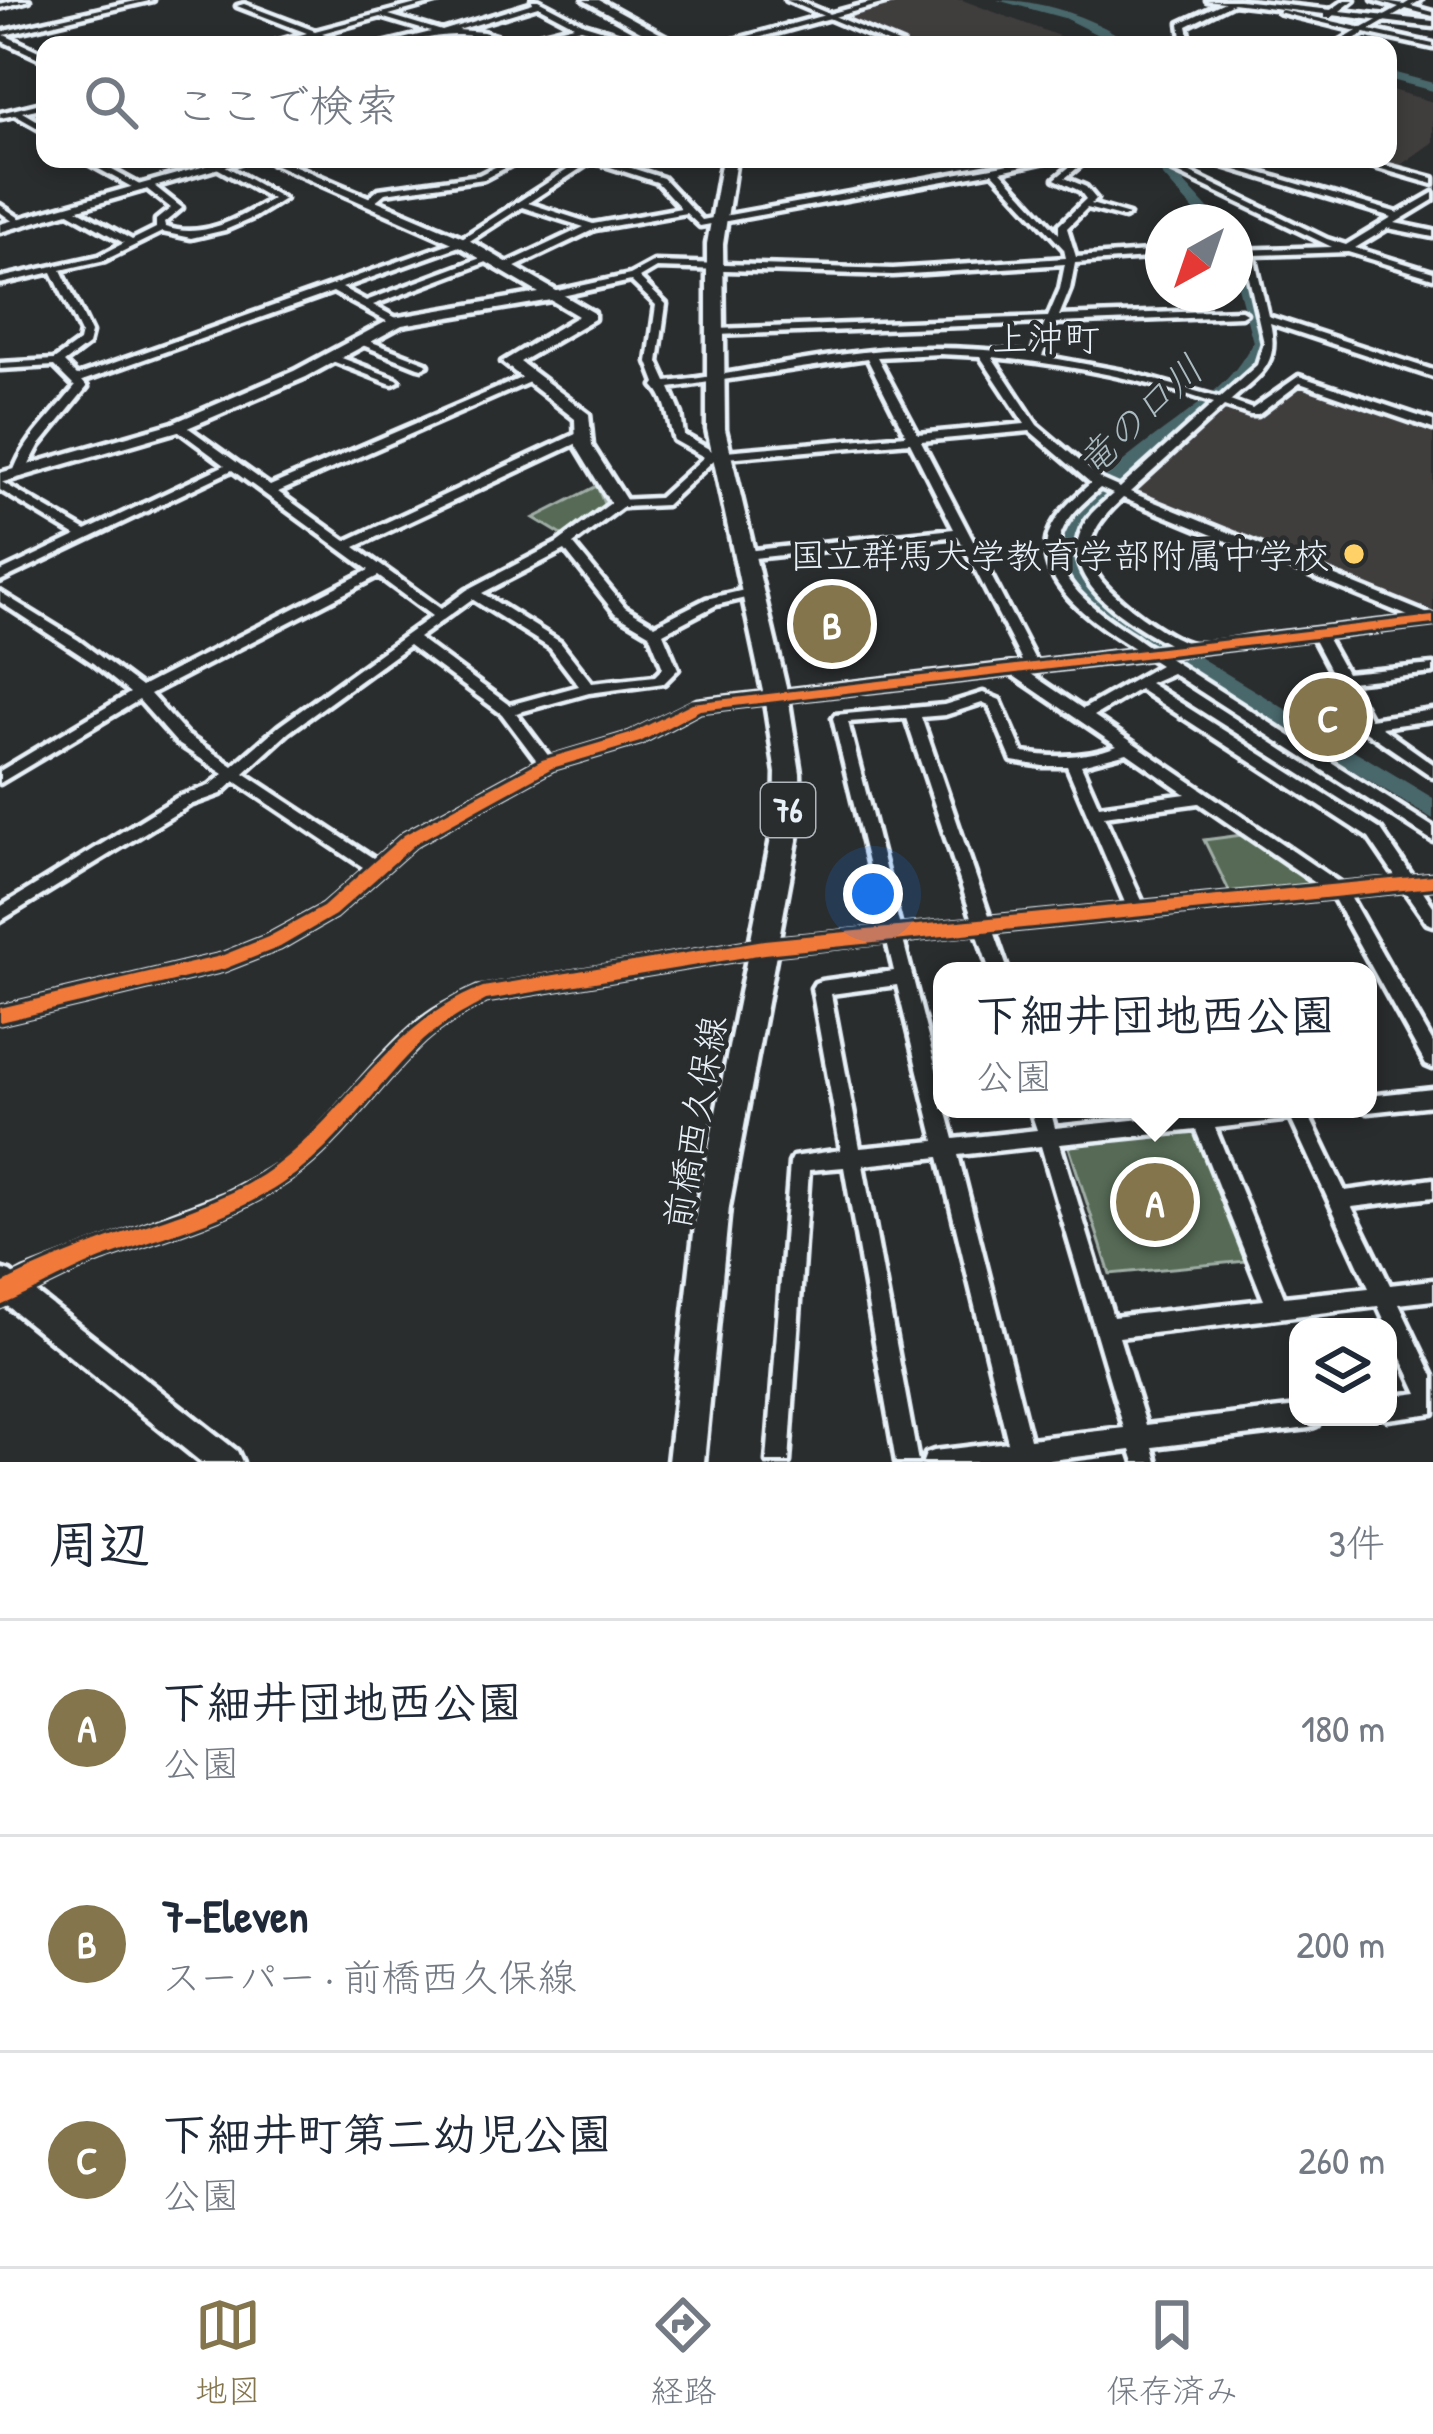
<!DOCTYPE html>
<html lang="ja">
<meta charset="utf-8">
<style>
:root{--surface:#fff;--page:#f2f2f3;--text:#1f2937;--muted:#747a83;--line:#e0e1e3;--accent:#84754c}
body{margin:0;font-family:"Patrick Hand","Klee One",sans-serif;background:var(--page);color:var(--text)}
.controls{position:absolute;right:36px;bottom:36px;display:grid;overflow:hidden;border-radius:24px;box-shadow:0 6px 18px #0003}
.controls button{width:108px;height:108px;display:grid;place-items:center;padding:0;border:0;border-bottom:3px solid var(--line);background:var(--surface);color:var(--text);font:60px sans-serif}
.compass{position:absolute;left:1145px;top:204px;width:108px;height:108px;border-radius:50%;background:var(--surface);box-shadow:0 6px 18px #0003;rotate:220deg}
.you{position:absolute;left:873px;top:894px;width:42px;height:42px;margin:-30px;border:9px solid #fff;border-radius:50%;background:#1a73e8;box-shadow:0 0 0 18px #1a73e833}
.badge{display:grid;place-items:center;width:78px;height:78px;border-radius:50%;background:var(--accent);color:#fff;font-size:39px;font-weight:700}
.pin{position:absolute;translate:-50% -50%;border:6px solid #fff;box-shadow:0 3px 12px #0006}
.popup{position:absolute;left:933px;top:962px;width:444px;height:156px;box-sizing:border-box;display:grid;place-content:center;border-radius:24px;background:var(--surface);filter:drop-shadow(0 3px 9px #0005);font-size:39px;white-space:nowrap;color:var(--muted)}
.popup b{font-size:45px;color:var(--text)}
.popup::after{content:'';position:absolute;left:50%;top:100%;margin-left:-24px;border:24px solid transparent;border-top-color:var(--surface)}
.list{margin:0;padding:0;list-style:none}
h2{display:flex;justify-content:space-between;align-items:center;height:156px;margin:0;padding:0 48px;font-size:51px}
h2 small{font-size:39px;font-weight:400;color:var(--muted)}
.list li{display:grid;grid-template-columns:78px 1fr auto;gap:36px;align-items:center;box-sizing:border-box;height:216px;padding:0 48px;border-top:3px solid var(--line)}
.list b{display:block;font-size:45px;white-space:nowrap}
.list p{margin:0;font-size:39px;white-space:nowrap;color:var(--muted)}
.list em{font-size:39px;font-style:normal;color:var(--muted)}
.icon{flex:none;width:66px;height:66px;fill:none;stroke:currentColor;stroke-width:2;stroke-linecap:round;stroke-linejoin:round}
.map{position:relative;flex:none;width:1433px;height:1462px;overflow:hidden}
.search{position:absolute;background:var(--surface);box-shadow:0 6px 18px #0003;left:36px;right:36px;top:36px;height:132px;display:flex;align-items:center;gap:30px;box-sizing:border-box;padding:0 42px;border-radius:24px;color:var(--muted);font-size:45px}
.sheet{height:804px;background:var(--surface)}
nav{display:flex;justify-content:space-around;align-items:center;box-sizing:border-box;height:168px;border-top:3px solid var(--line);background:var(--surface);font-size:33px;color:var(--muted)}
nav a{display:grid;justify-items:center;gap:6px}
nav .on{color:var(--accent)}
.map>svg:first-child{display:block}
</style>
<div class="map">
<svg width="1433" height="1462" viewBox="0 0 1433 1462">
<rect width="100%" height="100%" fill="#2a2d2e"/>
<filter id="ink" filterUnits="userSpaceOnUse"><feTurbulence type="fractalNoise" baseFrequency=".00833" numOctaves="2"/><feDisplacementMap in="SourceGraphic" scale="24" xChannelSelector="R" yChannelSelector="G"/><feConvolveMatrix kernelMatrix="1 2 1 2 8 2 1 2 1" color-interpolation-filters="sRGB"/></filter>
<g filter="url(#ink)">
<g fill="#403e3e">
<path d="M900,0H962L1083,45H904L837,16Z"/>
<path d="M1388,89L1433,102V142L1395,169L1359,159H1388Z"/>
<path d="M1299,382L1433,428V616L1126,492L1226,406L1256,416Z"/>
</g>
<g fill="#576b56" stroke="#a0aea7" stroke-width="3">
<path d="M597,486L606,509L567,538L534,518Z"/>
<path d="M1249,834L1314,878L1313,888L1232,897L1204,840Z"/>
<path d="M1189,1128L1197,1133L1247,1261L1110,1274L1068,1144L1072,1139Z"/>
</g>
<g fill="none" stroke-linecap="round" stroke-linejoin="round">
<g fill="#4a686c" fill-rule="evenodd">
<path d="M997,0C1044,0 1096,19 1134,45H1118L1064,18Z"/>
<path d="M1388,71L1433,83V91L1388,79Z"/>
<path d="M1148,159H1163L1220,222H1204Z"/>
<path d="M1235,243L1243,248L1271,342C1258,364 1245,383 1225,400C1188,434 1079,498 1080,551C1080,576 1104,595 1121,610L1433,798V819L1105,620C1087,602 1059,579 1059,551C1058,494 1173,428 1212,393C1230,378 1242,362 1253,342L1235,276Z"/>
</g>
<defs>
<g id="street">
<path d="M16,0H29L0,8V4Z"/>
<path d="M140,0H153L0,36V32Z"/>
<path d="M431,0H443L389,15L442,31L533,3L532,0H538L584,24L636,40L676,44H636L581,28L520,45C500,45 481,35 460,35C432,34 406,45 378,45L431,32L381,17L322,33L351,45C336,45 322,35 308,37C293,39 281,45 265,45L307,33L237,6L244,4L315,31ZM538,6L574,25L512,41L483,32L458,30Z"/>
<path d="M786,0H796L903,45H892Z"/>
<path d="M1229,0H1239L1187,26L1191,45H1183L1180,23Z"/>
<path d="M1345,0H1354L1331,18H1325V14Z"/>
<path d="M1373,0L1404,5L1412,0H1421L1411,6L1433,12V16L1406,9L1370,30L1433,44V48L1365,33L1343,45H1334L1357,31L1278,12L1282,10L1363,28L1399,8Z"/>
<path d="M45,102V107L23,112L45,125V132L15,115L0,118V113Z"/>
<path d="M81,159H92L147,189L139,191Z"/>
<path d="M511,159H522L484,179L385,193L373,203L365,201L379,189L479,175Z"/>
<path d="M584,159H603L663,178L702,220L1036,159H1054L1001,171L1059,234V225L1086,199L1080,191L1055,179L1079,159H1088L1065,178L1086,187L1096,199L1091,204L1129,215L1124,218L1087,208L1067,228L1076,257L1163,251V257L1075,263L1070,289L1059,316L1241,310L1246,313L1241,316L1056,323L1042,356L1123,371L1220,398L1257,365L1264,343L1244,256H1235V250L1332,247L1163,166L1108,162L1104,159L1168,162L1327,239L1346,245L1392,217L1200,159H1213L1398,213L1433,193V200L1395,223L1433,231V237L1388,228L1355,248L1433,272V278L1348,252L1254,255L1268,316L1433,370V377L1270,323C1280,366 1259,375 1230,401L1252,409L1299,376L1433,421V429L1300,383L1258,415H1250L1224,406L1130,492L1433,616V624L1326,637L1346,673L1433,665V673L1350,682L1370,719L1433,710V720L1381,727L1433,764V777L1364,730L1329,735L1324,733L1322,730L1324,727L1357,721L1313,638L1165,656L1433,827V841L1172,673L1149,683L1381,830L1413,877L1433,875V887L1421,888L1433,906V925L1427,923L1404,890L1349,895L1433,1043V1068L1426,1065L1333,897L994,931L1008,971H990L977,932L903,940L942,1092V1109H946L954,1139L1037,1130L1030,1109H1050L1055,1128L1238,1109H1325L1322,1115L1310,1118L1345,1191L1433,1179V1197L1352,1207L1390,1285L1433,1280V1300L1399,1304L1433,1376V1413L1388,1419L1383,1417H1388V1397L1418,1393L1378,1306L1119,1337L1146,1425L1298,1407V1417H1320L1317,1425L1309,1428L1153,1447L1157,1462H1135L1131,1450L1035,1462H923L926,1454L934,1451L1008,1442L939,1157L863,1165L918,1462H896L844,1167L809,1170L789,1462H767L790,1163L793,1157L841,1150L812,988L815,983L821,981L894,971L887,941L764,954L486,1000C464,1012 443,1023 424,1040C381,1080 349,1131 303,1168C246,1215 169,1234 101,1259C66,1273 34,1292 0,1306V1285L24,1272L224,1195C247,1184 269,1172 289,1157C335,1119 368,1067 413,1028C432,1011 454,1000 477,989L764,940L884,929L833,718L835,715L944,705L983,693L1000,700L1023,753C1055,758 1087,758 1117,746L1011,674L700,710L640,742L552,768L416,843L335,915L280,947L224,969L0,1022V1008L221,956L268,937L323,907L366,869L235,781L221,794L190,805L0,921V907L178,797L209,786L224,774L177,743L139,700L0,783V771L130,693L93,663L0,602V592L78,640L141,687L369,570L232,470L0,581V572L76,536L0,490V481L86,531L225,465L175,428V424H183L270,486L528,375H536V379L278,492L346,541L578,433H586V439L355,547L441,609L467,590L557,543L615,500L659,498L704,457L674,440C668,421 668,400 654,386L656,383L648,362L656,305L631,281L548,299L544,298V294L630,275L654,262L893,269L1066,258L1064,249L993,172L700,226L686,213L595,229L509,270H501V266L584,227L522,207L465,244L342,288L366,301L486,256H492V260L373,305L400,320V324H392L333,292L82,381L87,387L39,446L23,476L19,477L13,473C24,440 54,414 75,387L54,366L0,369V363L54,360L79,342L81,333L52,272L0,284V278L99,256L124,243L67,211V207H73L132,240L156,228V220L171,208L147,189V185H153L182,208L164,223L165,227C204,240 239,218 272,199L217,168V164L220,163L284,199L255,217L225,230L191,238L162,232L105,260L61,270L91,333L88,345L64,363L77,376L459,240ZM592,161L657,182L681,208L593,224L528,203ZM1065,264L1060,289L1048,317L716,329L711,332L716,335L1045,323L1032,354C976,348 919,345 863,352C797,359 733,375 667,382L658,362L666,304L639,278L656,268L893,275ZM940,354L980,356L1025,424L918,434L877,357ZM992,357C1067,364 1142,379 1214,403L1120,488L1102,480L1037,425ZM867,358L906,435L714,452L684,435L681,414L670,388ZM1030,431L1091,483C1076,496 1061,509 1052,526C1025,580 1099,626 1137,650L1036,662L921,441ZM910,442L954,529L745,551L738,555L745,559L958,536L1023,663L697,701L630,734L550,758L516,713L589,693L664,683L678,669L663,633L716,605L758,595L760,592L753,588L706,599L655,625L625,607L573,544L622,507L666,505L715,459ZM1100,488L1113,494C1104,502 1093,510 1086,521C1051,579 1129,622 1172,646C1171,646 1155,648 1153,648C1146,646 1136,637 1129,633C1100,614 1050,580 1059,540C1064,518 1084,502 1100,488ZM1123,498L1413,618C1361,624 1309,630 1257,636C1237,639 1214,645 1193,644C1172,642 1109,595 1098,576C1078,543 1100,519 1123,498ZM565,550L615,613L649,633L663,668L655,676L592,683L560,642L482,593ZM378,576L432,616L279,726L233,766L187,735L150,694ZM472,599L550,648L579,686L509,705L418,638ZM409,645L502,714L538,762L404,835L376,860L244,773L289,732ZM1149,658L1160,665L1083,709L1028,672ZM1139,689L1369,838L1397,879L1341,884L1094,716ZM982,703L989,706L1012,761L1043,766H1067L1126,905L990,918L921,717L945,715ZM906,718L973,920L900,927L848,722ZM1127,753L1186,794L1099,806L1081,765ZM1199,803L1320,886L1143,903L1104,816ZM897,985L935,1141L860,1148L831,994ZM1291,1119L1369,1288L1284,1297L1215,1128ZM1196,1130L1264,1300L1113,1317L1060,1144ZM1041,1146L1124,1428L1030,1439L958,1155Z"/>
<path d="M1347,159H1361L1433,178V184Z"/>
<path d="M0,205L24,221V225H18L0,212Z"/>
<path d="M359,337L426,363L428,365L422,368L418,367L355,342L354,340Z"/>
<path d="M331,354L397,379L399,381L393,384L389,383L327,359L326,357Z"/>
<path d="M1433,1089V1105L1368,1112L1361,1109H1368V1096Z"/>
</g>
<g id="secondary">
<path d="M880,0H896L732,45H715Z"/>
<path d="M1207,0H1239L1433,21V27Z"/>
<path d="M0,33L45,54V61L0,40Z"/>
<path d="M230,159H250L0,232V224Z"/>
<path d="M263,159H279L467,239L594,313V319L520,362L589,414L592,446L628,503L625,507H613L576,446L575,419L502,362L578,316L551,300L402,325L306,377L185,429L0,483V473L173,423L294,371L393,318L539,293L457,245Z"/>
<path d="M0,1269L10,1272L237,1451L242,1462H201L0,1300Z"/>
</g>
<g id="primary">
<path d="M584,0H599L681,45H666Z"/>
<path d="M722,159H736L723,244L725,429L788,696L800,773L801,819L729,1207L704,1462H668L697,1207L775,819L776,773L764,696L707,429V244Z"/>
</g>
</defs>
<use href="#street" stroke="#e8f1f8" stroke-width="9"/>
<use href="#secondary" stroke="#e8f1f8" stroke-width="9"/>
<use href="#primary" stroke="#e8f1f8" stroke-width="9"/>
<use href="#street" fill="#2a2d2e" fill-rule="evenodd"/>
<use href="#secondary" fill="#2a2d2e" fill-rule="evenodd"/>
<use href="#primary" fill="#2a2d2e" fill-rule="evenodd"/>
<defs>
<g id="cycleway">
<path d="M1433,616V624L700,710L640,742L552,768L416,843L335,915L280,947L224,969L0,1022V1008L221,956L268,937L323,907L404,835L542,760L630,734L692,703Z"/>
<path d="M1433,875V887L764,954L486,1000C464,1012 443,1023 424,1040C381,1080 349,1131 303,1168C246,1215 169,1234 101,1259C66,1273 34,1292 0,1306V1285C43,1262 89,1245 135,1229C178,1214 223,1200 262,1175C344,1122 388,1022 483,987L764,940Z"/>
</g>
</defs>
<use href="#cycleway" stroke="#2a2d2e" stroke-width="7"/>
<use href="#cycleway" fill="#f17a3a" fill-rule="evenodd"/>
</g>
</g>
<circle fill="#ffd166" stroke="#2a2d2e" stroke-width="4.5" cx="1354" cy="554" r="12"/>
<g text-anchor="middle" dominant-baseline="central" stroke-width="9" stroke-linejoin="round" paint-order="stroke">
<rect fill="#2a2d2e" stroke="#afb6bb" stroke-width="3" x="761" y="783" width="54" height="54" rx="9"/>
<g font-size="33" font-weight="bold" fill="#e8f1f8">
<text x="788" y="810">76</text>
</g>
<g font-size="36" fill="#e8f1f8" stroke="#2a2d2e">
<text x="1046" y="337">上沖町</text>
</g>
<g font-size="36" fill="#e8f1f8" stroke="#2a2d2e" text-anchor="end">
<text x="1330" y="554">国立群馬大学教育学部附属中学校</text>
</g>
<g font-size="36" fill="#e8f1f8" stroke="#2a2d2e">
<text transform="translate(694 1122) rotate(-80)">前橋西久保線</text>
</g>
<g font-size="39" font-style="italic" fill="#a9bac0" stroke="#2a2d2e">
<text transform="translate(1139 415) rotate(-43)">竜の口川</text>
</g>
</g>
</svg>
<div class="controls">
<button><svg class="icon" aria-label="layers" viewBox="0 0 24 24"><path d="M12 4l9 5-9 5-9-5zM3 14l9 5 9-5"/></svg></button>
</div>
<svg class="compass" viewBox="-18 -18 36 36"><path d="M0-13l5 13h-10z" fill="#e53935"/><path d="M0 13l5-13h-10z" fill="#747a83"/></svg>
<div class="you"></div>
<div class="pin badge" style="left:1155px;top:1202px">A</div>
<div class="popup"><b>下細井団地西公園</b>公園</div>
<div class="pin badge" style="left:832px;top:624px">B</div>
<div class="pin badge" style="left:1328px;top:717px">C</div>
<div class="search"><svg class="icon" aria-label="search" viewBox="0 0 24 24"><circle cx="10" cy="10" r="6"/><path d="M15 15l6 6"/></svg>ここで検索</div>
</div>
<section class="sheet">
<h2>周辺<small>3件</small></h2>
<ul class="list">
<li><span class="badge">A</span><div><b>下細井団地西公園</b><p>公園</p></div><em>180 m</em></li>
<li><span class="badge">B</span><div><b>7-Eleven</b><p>スーパー · 前橋西久保線</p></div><em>200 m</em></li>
<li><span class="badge">C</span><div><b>下細井町第二幼児公園</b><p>公園</p></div><em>260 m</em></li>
</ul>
</section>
<nav>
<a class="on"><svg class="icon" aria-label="map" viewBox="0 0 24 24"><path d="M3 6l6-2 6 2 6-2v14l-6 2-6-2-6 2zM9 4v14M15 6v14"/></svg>地図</a>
<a><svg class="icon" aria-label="directions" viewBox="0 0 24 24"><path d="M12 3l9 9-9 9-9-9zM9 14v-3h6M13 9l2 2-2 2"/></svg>経路</a>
<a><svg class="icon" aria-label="saved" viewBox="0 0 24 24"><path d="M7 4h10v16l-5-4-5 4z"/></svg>保存済み</a>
</nav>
